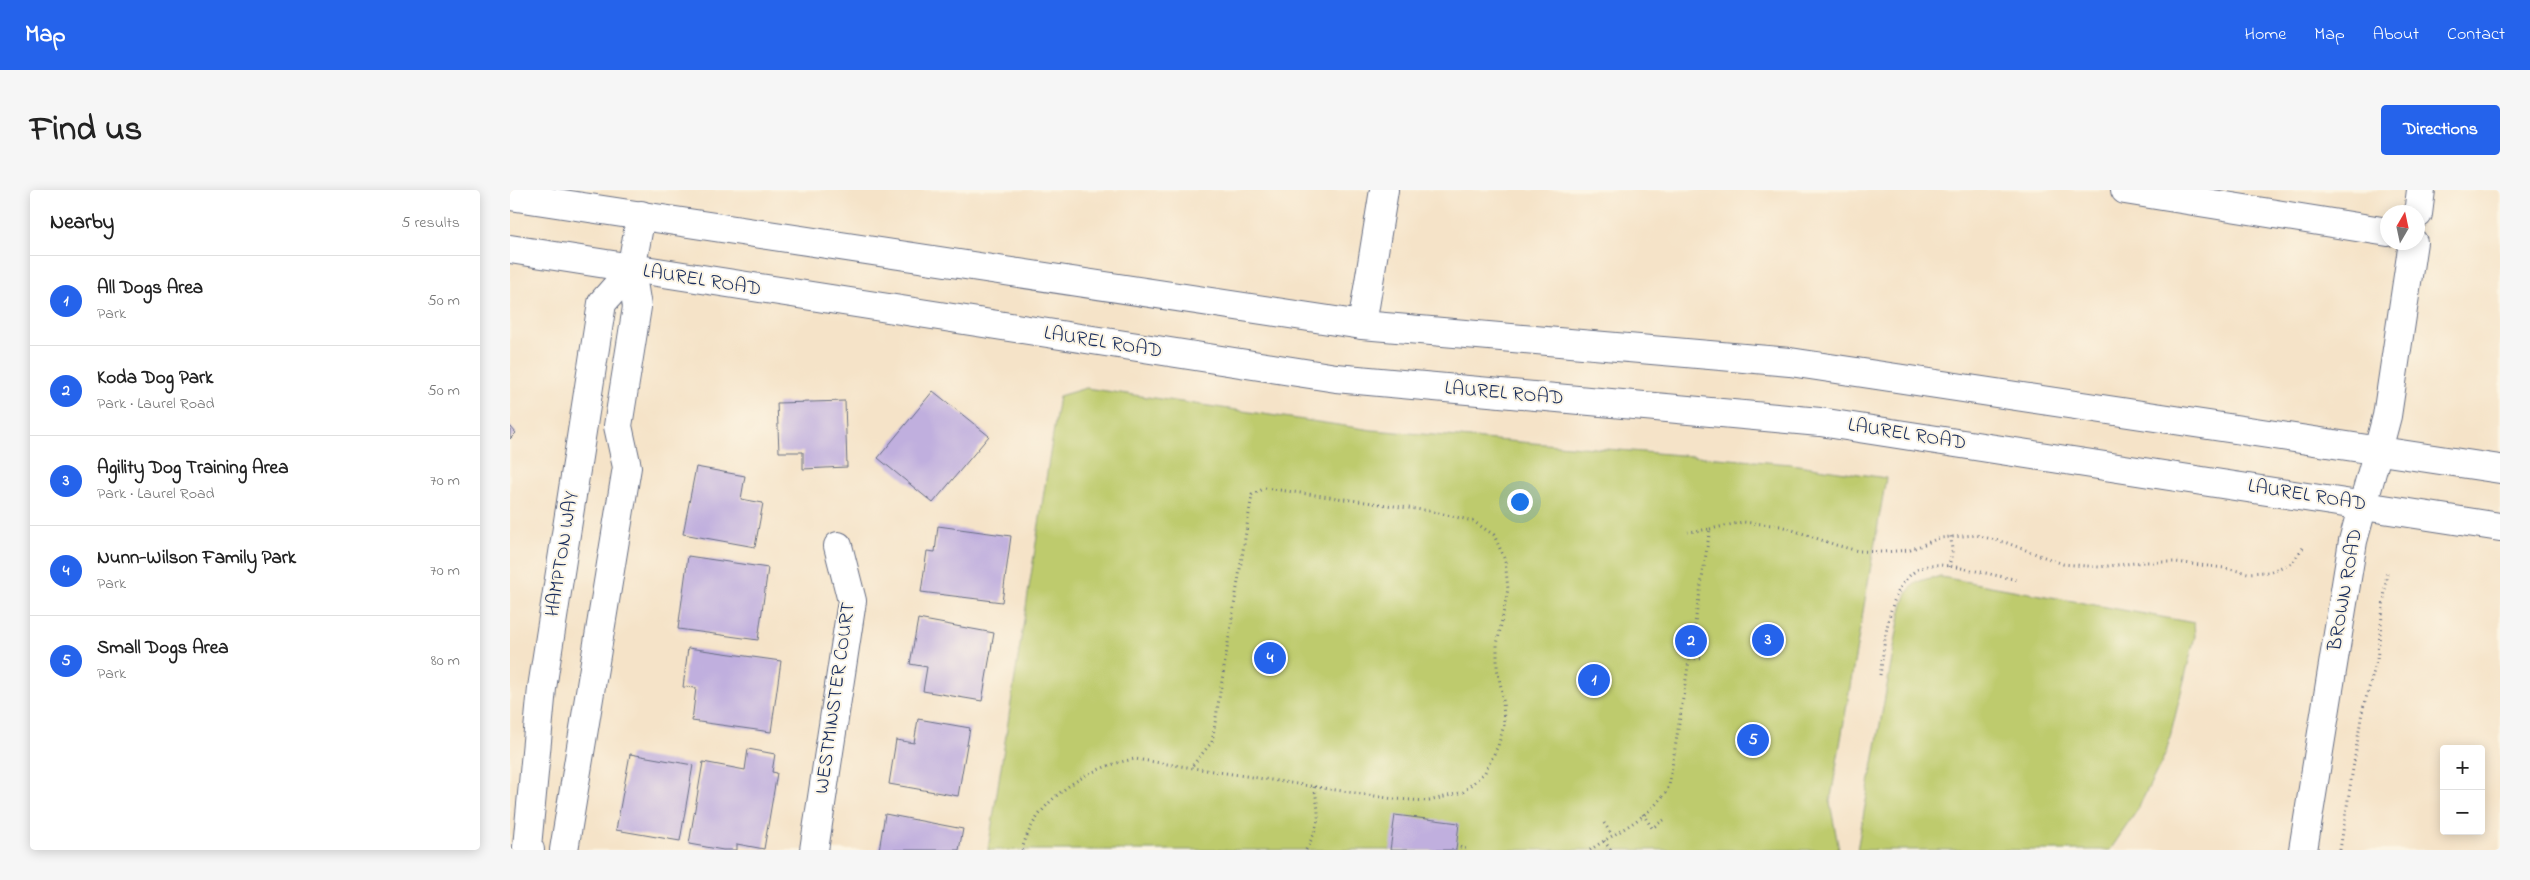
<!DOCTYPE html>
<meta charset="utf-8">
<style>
:root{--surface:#fff;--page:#f6f6f6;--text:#222;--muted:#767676;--line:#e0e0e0;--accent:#2563eb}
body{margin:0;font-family:"Indie Flower",sans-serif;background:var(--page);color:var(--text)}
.controls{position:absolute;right:15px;bottom:15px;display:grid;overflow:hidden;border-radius:5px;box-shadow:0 2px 12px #0003}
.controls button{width:45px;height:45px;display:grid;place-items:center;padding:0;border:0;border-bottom:1px solid var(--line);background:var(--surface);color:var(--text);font:25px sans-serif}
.compass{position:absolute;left:1870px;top:15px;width:45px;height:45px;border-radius:50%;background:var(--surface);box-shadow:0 2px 12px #0003;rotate:9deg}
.you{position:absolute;left:1009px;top:311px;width:18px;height:18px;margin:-12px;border:4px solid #fff;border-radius:50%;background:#1a73e8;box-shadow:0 0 0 8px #1a73e833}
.badge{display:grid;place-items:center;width:32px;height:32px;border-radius:50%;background:var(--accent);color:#fff;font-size:16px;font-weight:700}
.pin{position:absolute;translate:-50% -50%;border:2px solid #fff;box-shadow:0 1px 5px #0006}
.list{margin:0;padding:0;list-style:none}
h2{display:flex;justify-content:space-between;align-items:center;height:65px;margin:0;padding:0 20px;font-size:21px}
h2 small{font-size:16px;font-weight:400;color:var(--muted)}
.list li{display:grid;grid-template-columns:32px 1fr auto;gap:15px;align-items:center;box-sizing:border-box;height:90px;padding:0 20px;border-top:1px solid var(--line)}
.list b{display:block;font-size:19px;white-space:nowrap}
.list p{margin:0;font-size:16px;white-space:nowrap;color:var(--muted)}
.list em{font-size:16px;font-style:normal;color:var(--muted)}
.map{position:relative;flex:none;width:1990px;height:660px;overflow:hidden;border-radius:5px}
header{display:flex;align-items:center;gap:30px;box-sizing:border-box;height:70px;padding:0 25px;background:var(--accent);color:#fff}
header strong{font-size:24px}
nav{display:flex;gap:28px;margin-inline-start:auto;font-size:18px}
.intro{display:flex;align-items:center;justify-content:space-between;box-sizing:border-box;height:120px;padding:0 30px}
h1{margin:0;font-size:35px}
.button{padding:12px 22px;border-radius:5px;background:var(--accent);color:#fff;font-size:18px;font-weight:700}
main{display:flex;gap:30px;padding:0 30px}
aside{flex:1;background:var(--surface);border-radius:5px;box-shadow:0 2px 12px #0003}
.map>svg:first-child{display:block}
</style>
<header>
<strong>Map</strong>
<nav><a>Home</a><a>Map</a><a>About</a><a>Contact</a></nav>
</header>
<div class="intro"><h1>Find us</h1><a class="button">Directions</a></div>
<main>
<aside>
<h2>Nearby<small>5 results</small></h2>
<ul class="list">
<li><span class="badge">1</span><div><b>All Dogs Area</b><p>Park</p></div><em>50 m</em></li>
<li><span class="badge">2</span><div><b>Koda Dog Park</b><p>Park · Laurel Road</p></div><em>50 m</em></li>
<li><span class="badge">3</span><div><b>Agility Dog Training Area</b><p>Park · Laurel Road</p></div><em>70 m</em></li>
<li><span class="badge">4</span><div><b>Nunn-Wilson Family Park</b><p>Park</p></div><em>70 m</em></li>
<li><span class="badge">5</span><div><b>Small Dogs Area</b><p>Park</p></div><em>80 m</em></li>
</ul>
</aside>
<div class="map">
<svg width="1990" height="660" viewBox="0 0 1990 660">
<rect width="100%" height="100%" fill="#fcf5e5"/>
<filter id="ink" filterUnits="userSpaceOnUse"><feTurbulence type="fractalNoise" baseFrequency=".02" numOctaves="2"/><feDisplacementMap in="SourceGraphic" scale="10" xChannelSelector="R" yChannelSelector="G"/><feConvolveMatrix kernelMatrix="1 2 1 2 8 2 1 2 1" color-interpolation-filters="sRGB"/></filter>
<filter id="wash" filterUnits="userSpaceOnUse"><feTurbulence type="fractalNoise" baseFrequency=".0096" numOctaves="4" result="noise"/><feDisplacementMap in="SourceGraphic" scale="20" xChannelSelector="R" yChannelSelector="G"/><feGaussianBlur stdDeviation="1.12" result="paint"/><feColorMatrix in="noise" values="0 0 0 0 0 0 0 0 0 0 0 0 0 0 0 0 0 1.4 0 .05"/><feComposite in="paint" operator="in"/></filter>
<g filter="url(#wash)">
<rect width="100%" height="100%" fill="#f5e3c8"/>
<g fill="#becb6d" stroke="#6c7d66">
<path d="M576,198L862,240L1281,274L1376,288L1320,613L1329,660H478L549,206Z"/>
<path d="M1431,387L1684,433L1685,446L1656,563L1626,622L1600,660H1347L1390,425C1397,398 1401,389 1431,387Z"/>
</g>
<g id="blocks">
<g fill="#c0afde">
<path d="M423,201L479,246L423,313L368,268Z"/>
<path d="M335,211L337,277L293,279V262H269L267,213Z"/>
<path d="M0,236L6,243L0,249Z"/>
<path d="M186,277L235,286L231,309L253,313L245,357L173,344Z"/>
<path d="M428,336L501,346L492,412L411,402L417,361L425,362Z"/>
<path d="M178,366L258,378L248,450L168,439Z"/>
<path d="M408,429L484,443L472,511L413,501L417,477L400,474Z"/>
<path d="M178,458L271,471L261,542L182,531L186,498L173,497Z"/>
<path d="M408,529L460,538L448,606L379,594L386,550L404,553Z"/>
<path d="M238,559L265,564L262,582L267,583L254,659L227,654V660H213L179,654L193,572L235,580Z"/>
<path d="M120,564L183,575L170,651L106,640Z"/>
<path d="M375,624L453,639L449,660H369Z"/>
<path d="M885,625L949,633L946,660H880Z"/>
</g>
</g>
</g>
<g filter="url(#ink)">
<use href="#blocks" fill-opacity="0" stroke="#676e83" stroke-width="1"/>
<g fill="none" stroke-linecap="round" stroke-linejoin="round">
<defs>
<g id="minor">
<path d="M1615,0L1878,42"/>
<path d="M1908,24L1911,0"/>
<path d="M852,135L874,0"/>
<path d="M1868,260L1877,226L1903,52"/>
<path d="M20,660L17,657L32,498L92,113L121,80"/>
<path d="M54,660L117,277L108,236L127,117L121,80L131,25"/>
<path d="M304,660L342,411L328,356"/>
</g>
<path id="tertiary" d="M1793,660L1843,351L1868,260"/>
<g id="secondary">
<path d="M0,6L852,135L1280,172L1990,279"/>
<path d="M0,59L826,188L1310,232L1990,337"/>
</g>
</defs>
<use href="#minor" stroke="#676e83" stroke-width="30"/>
<use href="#tertiary" stroke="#676e83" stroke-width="30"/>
<use href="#secondary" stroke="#676e83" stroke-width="30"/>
<g stroke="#676e83" stroke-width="3" stroke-dasharray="1 4" stroke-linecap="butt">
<path d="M1200,339L1233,332L1271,336L1326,355L1348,361L1373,362L1400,360L1429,348L1466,345L1497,353L1553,374L1589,377L1634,372H1666L1714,378L1738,383L1759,382L1782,373L1795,355"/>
<path d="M1439,377L1442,362L1441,346"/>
<path d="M1180,468L1194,469"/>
<path d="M1370,485C1376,450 1377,381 1422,375C1438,373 1490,387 1509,390"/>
<path d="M1133,624L1142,638L1154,630"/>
<path d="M1094,633L1102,645"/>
<path d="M1094,651L1101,660"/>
<path d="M950,657L959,660"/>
<path d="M512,660C525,610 576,577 625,569L884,609L919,611L953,602L975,582L988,556L994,535L993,507L987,478V455L998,399L995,370L984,345L963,331L920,321L755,298L742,305L702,552L681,577"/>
<path d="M796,660C811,631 810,628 804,596"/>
<path d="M1080,660C1106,642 1145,625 1159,596L1200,339L1178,342"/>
<path d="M1830,660L1852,522L1867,470L1877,382"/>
</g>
<use href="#minor" stroke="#fff" stroke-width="28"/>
<use href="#tertiary" stroke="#fff" stroke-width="28"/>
<use href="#secondary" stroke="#fff" stroke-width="28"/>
</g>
</g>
<g text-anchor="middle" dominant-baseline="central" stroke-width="4" stroke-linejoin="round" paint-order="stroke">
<g font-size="20" fill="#1b2f5e" stroke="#fcf5e5">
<text transform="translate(192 91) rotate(9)">LAUREL ROAD</text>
<text transform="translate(593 153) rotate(9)">LAUREL ROAD</text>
<text transform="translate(994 204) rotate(5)">LAUREL ROAD</text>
<text transform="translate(1397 245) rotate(9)">LAUREL ROAD</text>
<text transform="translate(1797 306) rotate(9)">LAUREL ROAD</text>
<text transform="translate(53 364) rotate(-81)">HAMPTON WAY</text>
<text transform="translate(1836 400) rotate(-80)">BROWN ROAD</text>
<text transform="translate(326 508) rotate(-82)">WESTMINSTER COURT</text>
</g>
</g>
</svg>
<div class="controls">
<button>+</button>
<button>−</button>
</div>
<svg class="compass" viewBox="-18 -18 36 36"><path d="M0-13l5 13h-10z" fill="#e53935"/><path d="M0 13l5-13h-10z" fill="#767676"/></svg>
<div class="you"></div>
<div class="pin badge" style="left:1084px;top:490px">1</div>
<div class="pin badge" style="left:1181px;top:451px">2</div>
<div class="pin badge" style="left:1258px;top:450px">3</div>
<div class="pin badge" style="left:760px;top:468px">4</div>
<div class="pin badge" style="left:1243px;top:550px">5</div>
</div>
</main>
